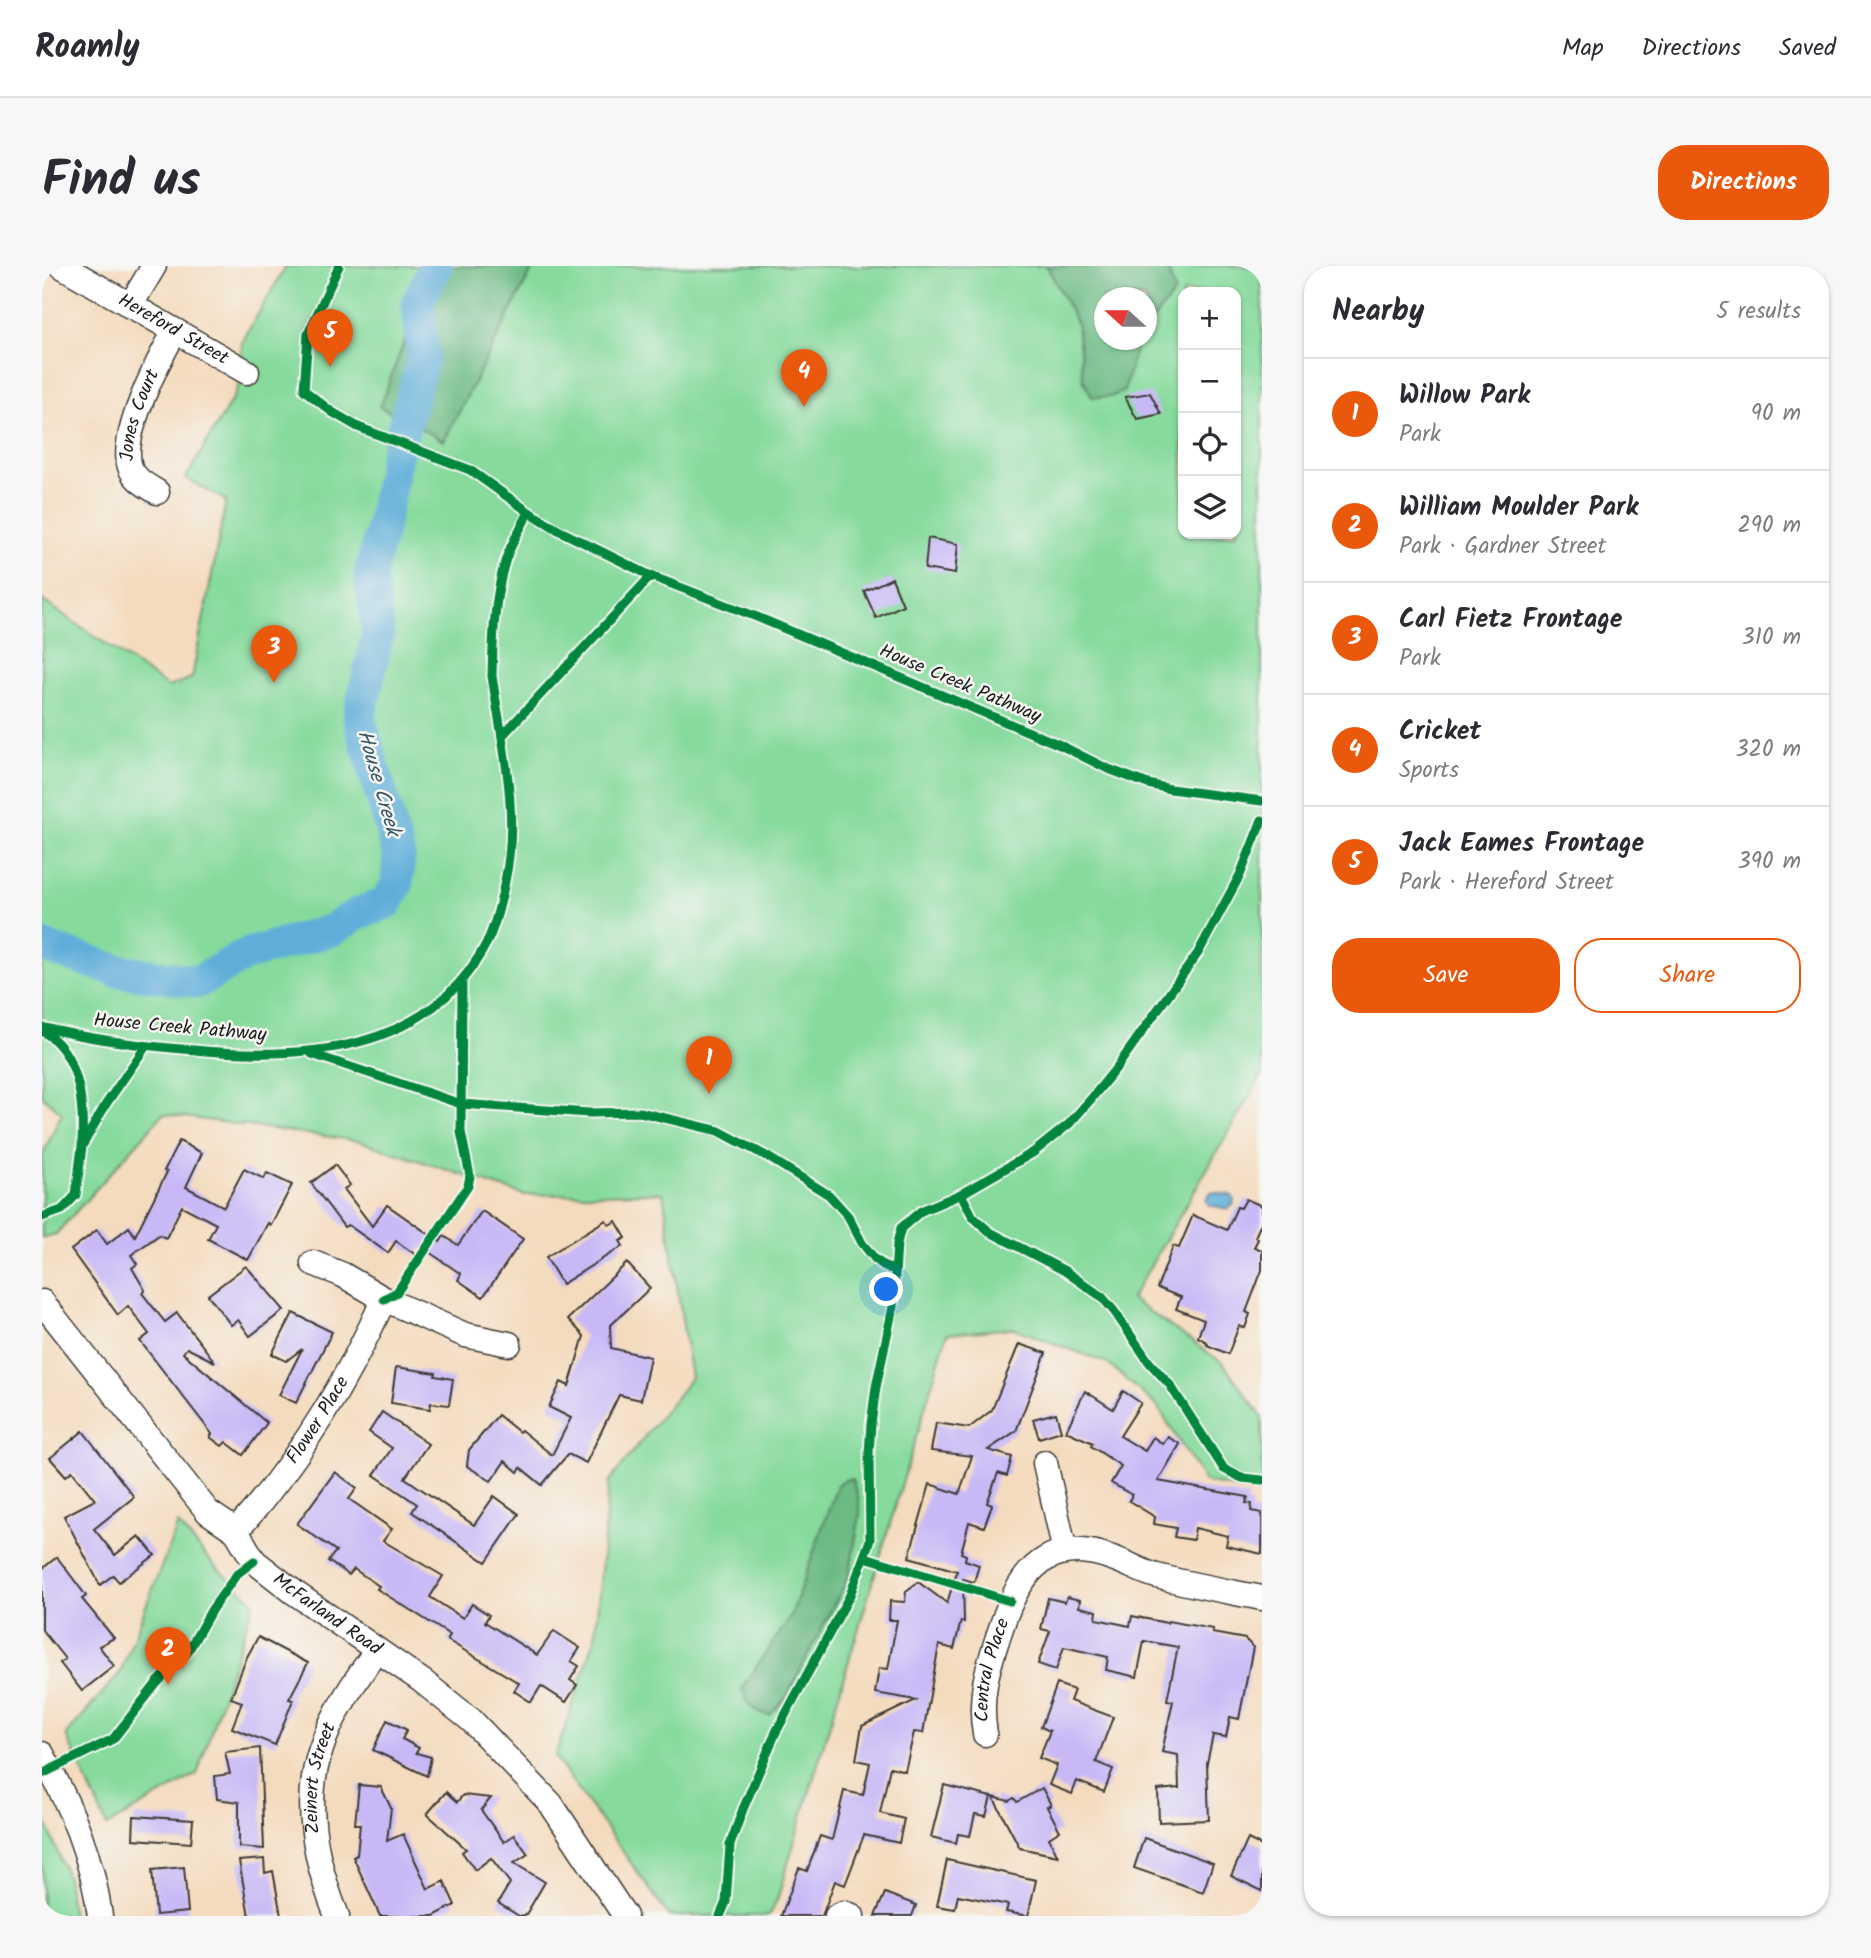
<!DOCTYPE html>
<meta charset="utf-8">
<style>
:root{--surface:#fff;--page:#f7f7f7;--text:#2b2b33;--muted:#7c7c81;--line:#e1e1e2;--accent:#ea580c}
body{margin:0;font-family:Kalam,sans-serif;background:var(--page);color:var(--text)}
.controls{position:absolute;right:21px;top:21px;display:grid;overflow:hidden;border-radius:14px;box-shadow:0 2px 5px #0004}
.controls button{width:63px;height:63px;display:grid;place-items:center;padding:0;border:0;border-bottom:2px solid var(--line);background:var(--surface);color:var(--text);font:35px sans-serif}
.compass{position:absolute;left:1052px;top:21px;width:63px;height:63px;border-radius:50%;background:var(--surface);box-shadow:0 2px 5px #0004;rotate:291deg}
.you{position:absolute;left:845px;top:1024px;width:24px;height:24px;margin:-18px;border:5px solid #fff;border-radius:50%;background:#1a73e8;box-shadow:0 0 0 10px #1a73e833}
.badge{display:grid;place-items:center;width:46px;height:46px;border-radius:50%;background:var(--accent);color:#fff;font-size:23px;font-weight:700}
.pin{position:absolute;translate:-50% -58px;filter:drop-shadow(0 2px 4px #0008)}
.pin::after{content:'';position:absolute;top:37px;width:24px;height:21px;background:inherit;clip-path:polygon(0 0,100% 0,50% 100%)}
.list{margin:0;padding:0;list-style:none}
h2{display:flex;justify-content:space-between;align-items:center;height:91px;margin:0;padding:0 28px;font-size:30px}
h2 small{font-size:23px;font-weight:400;color:var(--muted)}
.list li{display:grid;grid-template-columns:46px 1fr auto;gap:21px;align-items:center;box-sizing:border-box;height:112px;padding:0 28px;border-top:2px solid var(--line)}
.list b{display:block;font-size:26px;white-space:nowrap}
.list p{margin:0;font-size:23px;white-space:nowrap;color:var(--muted)}
.list em{font-size:23px;font-style:normal;color:var(--muted)}
.actions{display:flex;gap:14px;padding:21px 28px}
.actions a{flex:1;padding:16px 0;border:2px solid var(--accent);border-radius:28px;text-align:center;font-size:24px;color:var(--accent)}
.actions .main{background:var(--accent);color:#fff}
.icon{flex:none;width:38px;height:38px;fill:none;stroke:currentColor;stroke-width:2;stroke-linecap:round;stroke-linejoin:round}
.map{position:relative;flex:none;width:1220px;height:1650px;overflow:hidden;border-radius:28px}
header{display:flex;align-items:center;gap:42px;box-sizing:border-box;height:98px;padding:0 35px;background:var(--surface);border-bottom:2px solid var(--line)}
header strong{font-size:33px}
nav{display:flex;gap:38px;margin-inline-start:auto;font-size:24px}
.intro{display:flex;align-items:center;justify-content:space-between;box-sizing:border-box;height:168px;padding:0 42px}
h1{margin:0;font-size:49px}
.button{padding:18px 32px;border-radius:28px;background:var(--accent);color:#fff;font-size:24px;font-weight:700}
main{display:flex;gap:42px;padding:0 42px}
aside{flex:1;background:var(--surface);border-radius:28px;box-shadow:0 2px 5px #0004}
.map>svg:first-child{display:block}
</style>
<header>
<strong>Roamly</strong>
<nav><a>Map</a><a>Directions</a><a>Saved</a></nav>
</header>
<div class="intro"><h1>Find us</h1><a class="button">Directions</a></div>
<main>
<div class="map">
<svg width="1220" height="1650" viewBox="0 0 1220 1650">
<rect width="100%" height="100%" fill="#f6f6f2"/>
<filter id="ink" filterUnits="userSpaceOnUse"><feTurbulence type="fractalNoise" baseFrequency=".0143" numOctaves="2"/><feDisplacementMap in="SourceGraphic" scale="14" xChannelSelector="R" yChannelSelector="G"/><feConvolveMatrix kernelMatrix="1 2 1 2 8 2 1 2 1" color-interpolation-filters="sRGB"/></filter>
<filter id="wash" filterUnits="userSpaceOnUse"><feTurbulence type="fractalNoise" baseFrequency=".00686" numOctaves="4" result="noise"/><feDisplacementMap in="SourceGraphic" scale="28" xChannelSelector="R" yChannelSelector="G"/><feGaussianBlur stdDeviation="1.57" result="paint"/><feColorMatrix in="noise" values="0 0 0 0 0 0 0 0 0 0 0 0 0 0 0 0 0 1.4 0 .05"/><feComposite in="paint" operator="in"/></filter>
<g filter="url(#wash)">
<rect width="100%" height="100%" fill="#f4dbbe"/>
<g fill="#85da9c" stroke="#507b5c" stroke-width="2" fill-rule="evenodd">
<path d="M244,0H1220V809L1089,1033L1181,1097L1220,1151V1227L1163,1216L1115,1140L1065,1097L972,1062L905,1068L735,1634L726,1650H627L513,1491L553,1372L567,1216L649,1112L621,927L482,929L317,875L121,848L14,968L0,972V890L20,847L0,830V334L126,421L150,412L184,235L144,212L192,130L198,115L200,76ZM1141,26H1194V268H1141ZM1062,32H1104V74H1062Z"/>
<path d="M136,1258L171,1298L212,1336L155,1508L65,1560L24,1469L78,1407Z"/>
<path d="M0,1545L25,1611L30,1650H0Z"/>
</g>
<g fill="#6cba84" stroke="#446b50" stroke-width="2">
<path d="M390,0H492L402,175L338,141Z"/>
<path d="M1005,0H1125L1133,26L1105,61L1104,32H1062V74H1096L1082,125L1068,131H1050L1041,113L1035,58Z"/>
<path d="M810,1213L816,1230L818,1249L807,1310L744,1432L728,1449C710,1446 705,1439 700,1422L749,1350L795,1219L801,1214Z"/>
</g>
<path fill="#5eaed9" stroke="#3d657a" stroke-width="2" d="M1169,926L1189,929L1192,933L1191,939L1186,943L1167,939L1164,934Z"/>
<g fill="none" stroke-linecap="round" stroke-linejoin="round">
<path stroke="#5eaed9" stroke-width="33" d="M0,680L74,704L156,716L203,689L290,664L315,648L345,637L355,618L357,590L317,452L336,368L328,308L340,262L353,194L381,91L376,36L394,0"/>
</g>
<g id="blocks">
<g fill="#c8b9f6">
<path d="M1108,127L1119,148L1095,153L1083,131Z"/>
<path d="M886,272L916,278L913,308L883,303Z"/>
<path d="M850,312L861,339L834,352L822,325Z"/>
<path d="M137,875L160,887L144,921L182,941L202,903L222,913L225,907L250,919L229,959L226,957L206,994L166,973L174,958L140,940L124,972L117,969L89,989L95,998L90,1002L103,1024L100,1027L123,1056L135,1047L173,1096L145,1082L141,1087L225,1157L201,1189L184,1176L180,1180L168,1171L170,1168L98,1075L107,1068L86,1040L76,1049L29,984L55,964L65,978L87,961L93,970L125,906L122,905Z"/>
<path d="M293,899L308,919L302,923L330,960L345,939L398,976L402,970L416,979L440,945L481,973L441,1031L416,1014L419,1008L380,981L374,989L354,975L346,987L306,959L302,961L269,917Z"/>
<path d="M1204,933L1220,940V955L1213,971L1216,973L1212,981L1220,984V1004L1204,1046L1208,1048L1203,1062L1197,1060L1186,1088L1165,1079L1166,1077L1156,1071L1162,1054L1134,1043L1139,1031L1115,1022L1131,980L1137,982L1151,949L1185,964L1195,941L1199,942Z"/>
<path d="M564,954L567,959L574,955L584,972L578,975L581,980L520,1018L504,991Z"/>
<path d="M585,997L608,1022L568,1060L569,1082L608,1091L599,1134L577,1129L544,1197L526,1188L500,1219L479,1202L476,1206L463,1195L449,1215L425,1200L427,1184L456,1149L477,1166L479,1164L510,1189L529,1152L507,1141L519,1116L527,1120L542,1070L526,1053Z"/>
<path d="M204,1000L242,1044L208,1070L196,1054L189,1059L166,1029Z"/>
<path d="M251,1047L290,1066L254,1137L237,1129L260,1083L244,1095L230,1088Z"/>
<path d="M977,1078L1004,1087L974,1165L946,1184L970,1191L965,1210L956,1207L945,1237L950,1239L942,1261L927,1256L919,1287L924,1289L923,1294L937,1299L932,1316L921,1313L922,1356L919,1355L912,1383L897,1379L881,1467L872,1466L863,1505L848,1501L838,1547L862,1553L857,1577L822,1569L803,1619L793,1615L780,1650H739L757,1602L765,1605L778,1570L790,1574L802,1525L821,1529L828,1497L814,1494L820,1460L874,1434L833,1427L837,1402L846,1403L855,1354H847L848,1335L863,1336L864,1325L876,1316L905,1337L915,1305L867,1291L888,1218L917,1228L930,1190L889,1185L894,1157L927,1162L950,1144Z"/>
<path d="M354,1101L394,1107L393,1110L411,1113L407,1139L389,1137L388,1143L349,1137Z"/>
<path d="M1043,1125L1071,1143L1081,1125L1099,1137L1078,1170L1103,1185L1111,1171L1121,1178L1126,1171L1138,1178L1116,1215L1206,1231L1204,1237L1210,1238L1209,1245L1220,1247V1288L1184,1280L1186,1270L1153,1262L1151,1274L1132,1271L1134,1262L1112,1258L1113,1251L1087,1235L1090,1229L1069,1217L1079,1200L1049,1180L1051,1177L1024,1165Z"/>
<path d="M340,1146L386,1178L363,1212L432,1259L452,1230L477,1248L444,1296L370,1246L375,1238L332,1209L350,1182L327,1166Z"/>
<path d="M1014,1147L1019,1165L997,1172L991,1153Z"/>
<path d="M41,1165L92,1231L52,1263L73,1289L97,1270L113,1289L77,1316L71,1309L58,1319L22,1250L53,1234L30,1205L24,1210L8,1192Z"/>
<path d="M293,1206L315,1222L307,1233L350,1263L341,1275L401,1310L388,1331L421,1352L430,1338L447,1349L443,1356L495,1389L512,1365L538,1382L529,1395L537,1400L528,1414L535,1419L524,1436L499,1420L489,1436L472,1425L477,1417L405,1374L408,1369L335,1323L337,1320L312,1303L307,1309L286,1295L294,1285L255,1258Z"/>
<path d="M15,1291L44,1330L40,1333L72,1372L57,1380L72,1400L40,1425L18,1397L23,1393L0,1364V1303Z"/>
<path d="M1025,1331L1038,1334L1037,1341L1055,1345L1054,1353L1088,1360L1090,1350L1125,1357L1126,1355L1171,1363L1170,1367L1203,1373L1211,1381L1197,1453L1188,1451L1184,1471L1171,1469L1165,1497L1167,1554L1117,1556L1116,1524L1137,1522L1136,1489L1120,1486L1131,1435L1125,1434L1136,1381L1102,1375L1095,1411L1064,1404L1066,1391L1022,1381L1014,1404L996,1398L1008,1365L999,1363L1006,1332L1023,1336Z"/>
<path d="M216,1371L266,1397L247,1433L251,1434L233,1479L190,1462L200,1436L189,1432L205,1391Z"/>
<path d="M1015,1418L1032,1424L1028,1435L1071,1451L1054,1496L1071,1503L1062,1526L1035,1515L1030,1528L1007,1519L1015,1499L997,1492L1008,1465L999,1461Z"/>
<path d="M345,1454L365,1464L360,1473L377,1482L374,1487L389,1491L385,1510L331,1484Z"/>
<path d="M218,1482L222,1583L197,1581V1536L175,1533L173,1510L188,1508L183,1486Z"/>
<path d="M317,1519L339,1521L349,1542L345,1575L361,1568L386,1623L402,1615L413,1639L392,1650H338L311,1591L315,1589L318,1558H313Z"/>
<path d="M902,1519L949,1531L944,1550L933,1548L928,1570L916,1568L914,1577L889,1571Z"/>
<path d="M1000,1522L1009,1539L1005,1541L1018,1565L1007,1572L1016,1590L978,1582L951,1531L967,1535L972,1532L975,1536Z"/>
<path d="M404,1526L415,1536L421,1529L449,1532L439,1544L462,1576L472,1569L486,1588L472,1597L503,1616L483,1650H477L456,1637L468,1617L449,1592L433,1604L420,1586L424,1583L385,1548Z"/>
<path d="M92,1550L151,1554L149,1577L91,1573Z"/>
<path d="M1102,1572L1171,1597L1161,1626L1092,1602Z"/>
<path d="M1206,1573L1220,1580V1625L1189,1610Z"/>
<path d="M222,1593L223,1607L231,1605L239,1650H207L197,1595Z"/>
<path d="M905,1594L994,1614L986,1650L964,1646L966,1639L916,1629L913,1643L895,1640Z"/>
<path d="M142,1601L146,1646L114,1649L110,1604Z"/>
<path d="M843,1627L874,1639L870,1650H833Z"/>
</g>
</g>
</g>
<g filter="url(#ink)">
<use href="#blocks" fill-opacity="0" stroke="#3c3934" stroke-width="2"/>
<g fill="none" stroke-linecap="round" stroke-linejoin="round">
<defs>
<g id="minor">
<path id="s1" d="M20,0L205,106"/>
<path d="M88,40L112,0"/>
<path id="s2" d="M115,226C104,219 93,214 88,201C77,170 117,93 133,65"/>
<path d="M271,997L301,1009L342,1033L423,1069L467,1078"/>
<path id="s3" d="M0,1036L166,1246L194,1265L212,1295L253,1327L380,1415L429,1454L509,1538L583,1650"/>
<path d="M1003,1197L1023,1286"/>
<path id="s4" d="M194,1265C256,1196 304,1117 342,1033"/>
<path id="s5" d="M943,1468C936,1427 947,1398 960,1359C978,1304 1008,1269 1070,1292C1086,1297 1099,1306 1115,1310C1149,1319 1185,1325 1220,1332"/>
<path d="M0,1488C29,1541 50,1590 58,1650"/>
<path id="s6" d="M295,1650C274,1598 260,1538 279,1483C290,1448 313,1415 334,1385"/>
<path d="M795,1650L802,1647L810,1650"/>
</g>
</defs>
<use href="#minor" stroke="#3c3934" stroke-width="27"/>
<use href="#minor" stroke="#fff" stroke-width="24"/>
<defs>
<g id="cycleway">
<path d="M297,0L266,68L262,124L290,146L316,161L428,204L487,246L518,265L609,310L715,351L1018,479L1064,502L1106,518L1128,523L1220,535"/>
<path d="M460,470L609,310"/>
<path d="M0,761C50,774 100,780 152,784C261,794 388,788 445,676C454,658 459,635 463,615C478,548 460,477 450,410C451,373 452,332 463,296C468,279 479,262 487,246"/>
<path d="M0,765C38,786 42,838 40,877"/>
<path d="M270,788L419,838L547,847L598,846L677,865L726,891L787,929L806,950L820,977L833,993L845,1002L853,1003"/>
<path d="M919,928L931,951L948,966L1023,1005L1060,1031L1072,1045L1107,1096L1128,1119L1182,1203L1200,1212L1220,1214"/>
<path d="M0,951L20,944L34,929L40,880L64,838L104,780"/>
<path d="M342,1033L355,1026L426,920L428,910L419,866L420,714"/>
<path d="M823,1291L968,1335"/>
<path d="M0,1508L71,1473L115,1417L145,1387L170,1343L195,1308L212,1295"/>
<path d="M678,1650L684,1636L688,1579L701,1543L734,1466L808,1329L828,1274L827,1187L829,1158L834,1121L851,1041L855,977L859,962L879,945L919,928L992,886L1027,858L1049,833L1075,801L1156,687L1198,609L1220,554"/>
</g>
</defs>
<use href="#cycleway" stroke="#f6f6f2" stroke-width="13"/>
<use href="#cycleway" stroke="#00873e" stroke-width="9"/>
</g>
</g>
<g text-anchor="middle" dominant-baseline="central" stroke-width="5" stroke-linejoin="round" paint-order="stroke">
<g font-size="19" fill="#1c1c1c" stroke="#f6f6f2">
<text stroke="none"><textPath href="#s1" startOffset="128">Hereford Street</textPath></text>
<text stroke="none"><textPath href="#s2" startOffset="91">Jones Court</textPath></text>
<text transform="translate(918 418) rotate(23)">House Creek Pathway</text>
<text transform="translate(138 762) rotate(5)">House Creek Pathway</text>
<text stroke="none"><textPath href="#s4" startOffset="138">Flower Place</textPath></text>
<text stroke="none"><textPath href="#s3" startOffset="427">McFarland Road</textPath></text>
<text stroke="none"><textPath href="#s5" startOffset="65">Central Place</textPath></text>
<text stroke="none"><textPath href="#s6" startOffset="142">Zeinert Street</textPath></text>
</g>
<g font-size="21" font-style="italic" fill="#365668" stroke="#f6f6f2">
<text transform="translate(336 517) rotate(74)">House Creek</text>
</g>
</g>
</svg>
<div class="controls">
<button>+</button>
<button>−</button>
<button><svg class="icon" aria-label="locate" viewBox="0 0 24 24"><circle cx="12" cy="12" r="6"/><path d="M12 2v4M12 18v4M2 12h4M18 12h4"/></svg></button>
<button><svg class="icon" aria-label="layers" viewBox="0 0 24 24"><path d="M12 4l9 5-9 5-9-5zM3 14l9 5 9-5"/></svg></button>
</div>
<svg class="compass" viewBox="-18 -18 36 36"><path d="M0-13l5 13h-10z" fill="#e53935"/><path d="M0 13l5-13h-10z" fill="#7c7c81"/></svg>
<div class="you"></div>
<div class="pin badge" style="left:667px;top:828px">1</div>
<div class="pin badge" style="left:126px;top:1419px">2</div>
<div class="pin badge" style="left:232px;top:417px">3</div>
<div class="pin badge" style="left:762px;top:141px">4</div>
<div class="pin badge" style="left:288px;top:101px">5</div>
</div>
<aside>
<h2>Nearby<small>5 results</small></h2>
<ul class="list">
<li><span class="badge">1</span><div><b>Willow Park</b><p>Park</p></div><em>90 m</em></li>
<li><span class="badge">2</span><div><b>William Moulder Park</b><p>Park · Gardner Street</p></div><em>290 m</em></li>
<li><span class="badge">3</span><div><b>Carl Fietz Frontage</b><p>Park</p></div><em>310 m</em></li>
<li><span class="badge">4</span><div><b>Cricket</b><p>Sports</p></div><em>320 m</em></li>
<li><span class="badge">5</span><div><b>Jack Eames Frontage</b><p>Park · Hereford Street</p></div><em>390 m</em></li>
</ul>
<div class="actions"><a class="main">Save</a><a>Share</a></div>
</aside>
</main>
